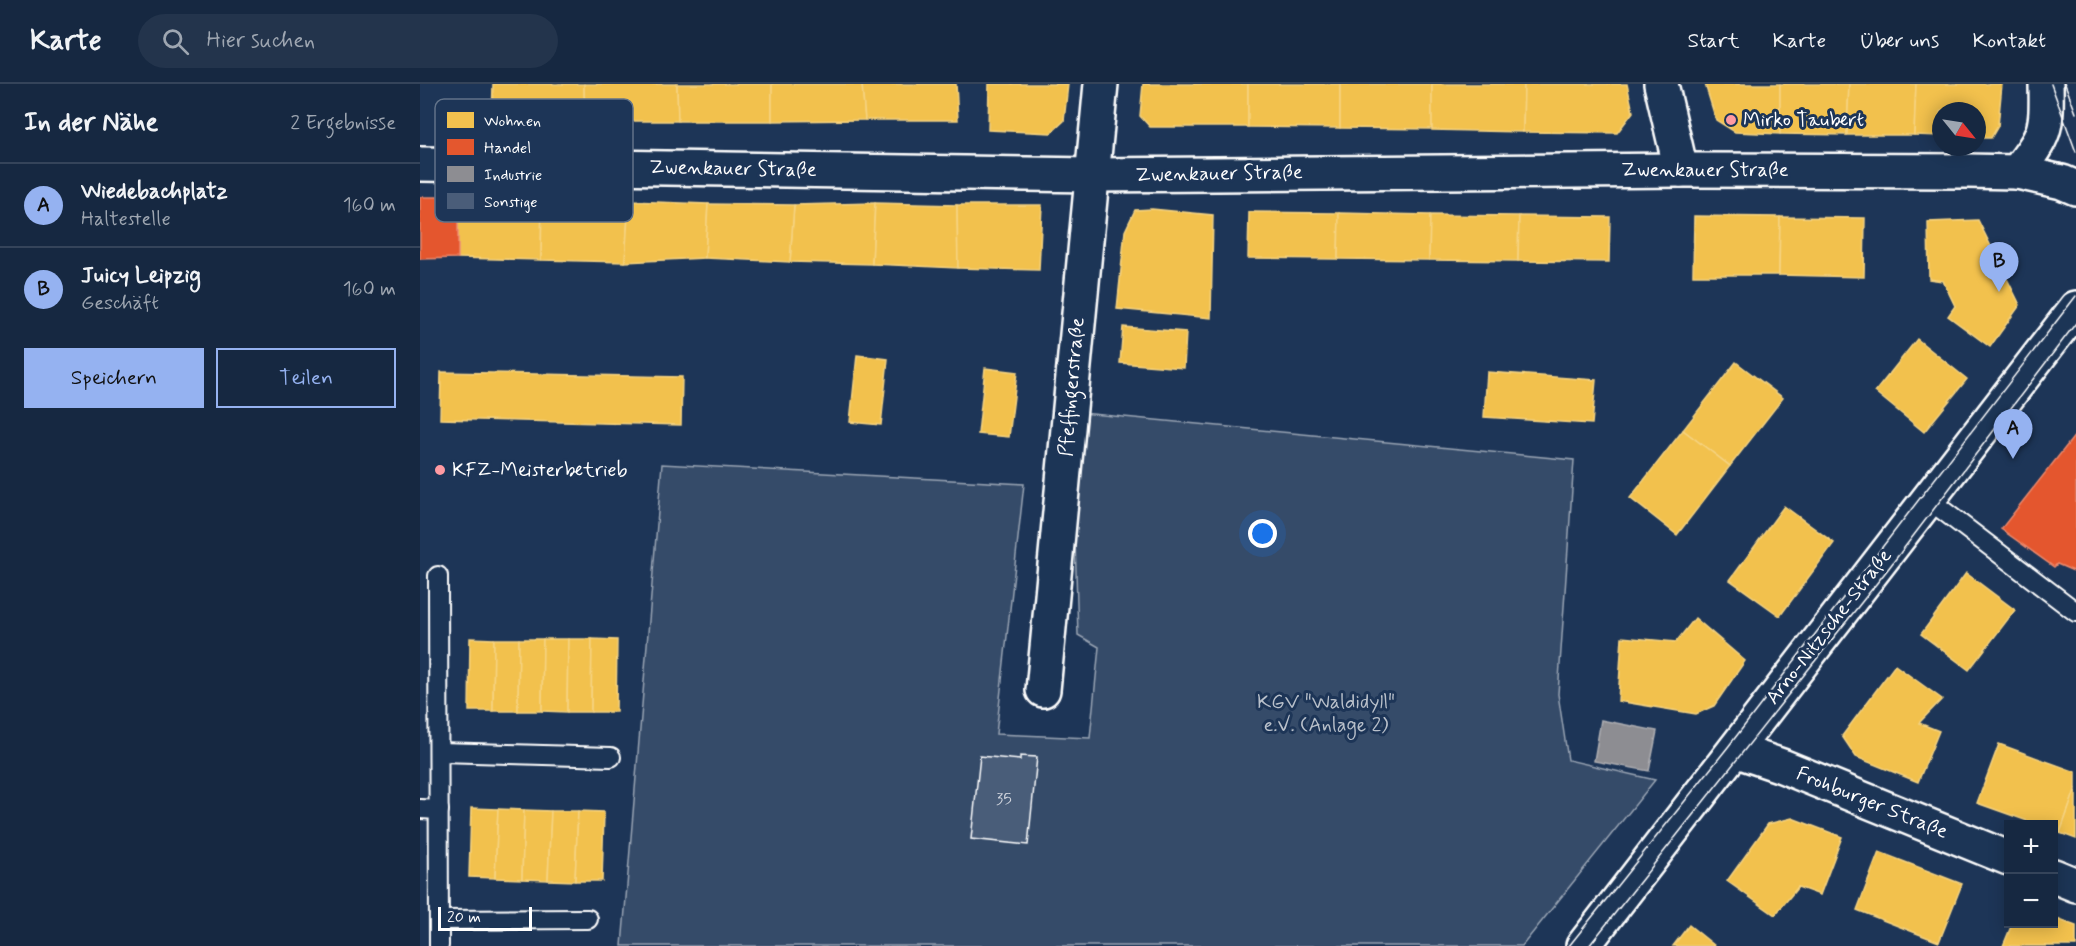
<!DOCTYPE html>
<html lang="de">
<meta charset="utf-8">
<style>
:root{--surface:#162841;--page:#23344c;--text:#f1f3f6;--muted:#9ea6b1;--line:#35445a;--accent:#95b2f1}
body{margin:0;font-family:Mynerve,sans-serif;background:var(--page);color:var(--text)}
.controls{position:absolute;right:18px;bottom:18px;display:grid;overflow:hidden;border-radius:0px;box-shadow:0 3px 15px #0003}
.controls button{width:54px;height:54px;display:grid;place-items:center;padding:0;border:0;border-bottom:2px solid var(--line);background:var(--surface);color:var(--text);font:30px sans-serif}
.compass{position:absolute;left:1512px;top:18px;width:54px;height:54px;border-radius:50%;background:var(--surface);box-shadow:0 3px 15px #0003;rotate:120deg}
.scale{position:absolute;left:18px;bottom:15px;width:94px;box-sizing:border-box;padding-left:6px;border:3px solid #fff;border-top:0;font-size:16px;line-height:21px;white-space:nowrap;color:#fff;-webkit-text-stroke:4px #1d3557;paint-order:stroke}
.you{position:absolute;left:843px;top:450px;width:21px;height:21px;margin:-15px;border:4px solid #fff;border-radius:50%;background:#1a73e8;box-shadow:0 0 0 9px #1a73e833}
.badge{display:grid;place-items:center;width:39px;height:39px;border-radius:50%;background:var(--accent);color:#111;font-size:20px;font-weight:700}
.pin{position:absolute;translate:-50% -50px;filter:drop-shadow(0 2px 3px #0008)}
.pin::after{content:'';position:absolute;top:32px;width:21px;height:18px;background:inherit;clip-path:polygon(0 0,100% 0,50% 100%)}
.list{margin:0;padding:0;list-style:none}
h2{display:flex;justify-content:space-between;align-items:center;height:78px;margin:0;padding:0 24px;font-size:26px}
h2 small{font-size:20px;font-weight:400;color:var(--muted)}
.list li{display:grid;grid-template-columns:39px 1fr auto;gap:18px;align-items:center;box-sizing:border-box;height:84px;padding:0 24px;border-top:2px solid var(--line)}
.list b{display:block;font-size:22px;white-space:nowrap}
.list p{margin:0;font-size:20px;white-space:nowrap;color:var(--muted)}
.list em{font-size:20px;font-style:normal;color:var(--muted)}
.actions{display:flex;gap:12px;padding:18px 24px}
.actions a{flex:1;padding:14px 0;border:2px solid var(--accent);border-radius:0px;text-align:center;font-size:21px;color:var(--accent)}
.actions .main{background:var(--accent);color:#111}
.icon{flex:none;width:33px;height:33px;fill:none;stroke:currentColor;stroke-width:2;stroke-linecap:round;stroke-linejoin:round}
.map{position:relative;flex:none;width:1656px;height:862px;overflow:hidden}
header{display:flex;align-items:center;gap:36px;box-sizing:border-box;height:84px;padding:0 30px;background:var(--surface);border-bottom:2px solid var(--line)}
header strong{font-size:28px}
nav{display:flex;gap:33px;margin-inline-start:auto;font-size:21px}
.search{width:420px;height:54px;background:var(--page);display:flex;align-items:center;gap:15px;box-sizing:border-box;padding:0 21px;border-radius:33px;color:var(--muted);font-size:22px}
main{display:flex}
aside{flex:1;background:var(--surface)}
.map>svg:first-child{display:block}
</style>
<header>
<strong>Karte</strong>
<div class="search"><svg class="icon" aria-label="search" viewBox="0 0 24 24"><circle cx="10" cy="10" r="6"/><path d="M15 15l6 6"/></svg>Hier suchen</div>
<nav><a>Start</a><a>Karte</a><a>Über uns</a><a>Kontakt</a></nav>
</header>
<main>
<aside>
<h2>In der Nähe<small>2 Ergebnisse</small></h2>
<ul class="list">
<li><span class="badge">A</span><div><b>Wiedebachplatz</b><p>Haltestelle</p></div><em>160 m</em></li>
<li><span class="badge">B</span><div><b>Juicy Leipzig</b><p>Geschäft</p></div><em>160 m</em></li>
</ul>
<div class="actions"><a class="main">Speichern</a><a>Teilen</a></div>
</aside>
<div class="map">
<svg width="1656" height="862" viewBox="0 0 1656 862">
<rect width="100%" height="100%" fill="#1d3557"/>
<filter id="ink" filterUnits="userSpaceOnUse"><feTurbulence type="fractalNoise" baseFrequency=".0167" numOctaves="2"/><feDisplacementMap in="SourceGraphic" scale="12" xChannelSelector="R" yChannelSelector="G"/><feConvolveMatrix kernelMatrix="1 2 1 2 8 2 1 2 1" color-interpolation-filters="sRGB"/></filter>
<g filter="url(#ink)">
<path fill="#364b69" stroke="#9aa5b4" stroke-width="1.5" d="M651,328L1154,376L1138,610L1148,676L1235,696L1102,862H202L242,380L604,400L576,650L670,654L679,563L658,551Z"/>
<g fill="#f2c14e" stroke="#f6d483" stroke-width="1.5">
<path d="M73,0H164L165,37H72Z"/>
<path d="M164,0H257L258,37H165Z"/>
<path d="M257,0H352V37H258Z"/>
<path d="M352,0H442L445,36L352,37Z"/>
<path d="M442,0H536L538,36H445Z"/>
<path d="M569,0H648L644,37L631,49L568,46Z"/>
<path d="M723,0H828V43H730L720,32Z"/>
<path d="M828,0H920V44L828,43Z"/>
<path d="M920,0H1012V45L920,44Z"/>
<path d="M1012,0H1104L1103,48L1012,46Z"/>
<path d="M1104,0H1207L1213,28L1197,49L1103,48Z"/>
<path d="M1285,0H1360V50L1315,48L1296,36Z"/>
<path d="M1360,0H1429L1427,51L1360,50Z"/>
<path d="M1429,0H1496L1494,51H1427Z"/>
<path d="M1496,0H1582L1578,42L1571,54H1557V27H1521V52L1494,51Z"/>
<path d="M38,113L122,115L121,176L38,174Z"/>
<path d="M122,115L209,117L205,178L121,176Z"/>
<path d="M209,117L288,120L285,174L205,178Z"/>
<path d="M455,119L452,180L370,178L374,121Z"/>
<path d="M455,119L537,121L538,184L452,180Z"/>
<path d="M288,120L374,121L370,178L285,174Z"/>
<path d="M537,121H622L619,186L538,184Z"/>
<path d="M732,125L793,131L791,234L697,225L705,147L715,126Z"/>
<path d="M829,128L919,129L918,175L828,174Z"/>
<path d="M919,129L1010,131L1009,176L918,175Z"/>
<path d="M1010,131L1099,132L1098,177L1009,176Z"/>
<path d="M1099,132L1190,133L1189,178L1098,177Z"/>
<path d="M1274,132L1360,133L1359,191H1273Z"/>
<path d="M1360,133L1445,134L1444,193L1359,191Z"/>
<path d="M1558,136L1600,221L1570,263L1528,232L1535,222L1523,197L1509,195L1508,138Z"/>
<path d="M703,243L766,248L764,284L700,279Z"/>
<path d="M1497,255L1547,295L1504,348L1455,308Z"/>
<path d="M437,271L468,275L461,341L430,338Z"/>
<path d="M1316,278L1363,314L1310,382L1263,346Z"/>
<path d="M565,284L597,288L589,353L558,350Z"/>
<path d="M21,288L262,293L261,341L20,335Z"/>
<path d="M1067,288L1176,296L1172,340L1064,333Z"/>
<path d="M1263,346L1310,382L1257,451L1210,414Z"/>
<path d="M1364,422L1414,459L1360,532L1310,496Z"/>
<path d="M1546,489L1595,526L1549,586L1501,550Z"/>
<path d="M1275,534L1325,577L1294,622L1276,630L1198,617L1202,553L1256,558Z"/>
<path d="M50,554L74,555L73,627H49Z"/>
<path d="M74,555H99L98,627H73Z"/>
<path d="M99,555H123L122,627H98Z"/>
<path d="M123,555H148L147,628L122,627Z"/>
<path d="M148,555H172L171,628H147Z"/>
<path d="M172,555L197,556L196,628H171Z"/>
<path d="M1475,581L1522,615L1499,639L1519,647L1498,698L1436,673L1422,652Z"/>
<path d="M1579,660L1656,688V704L1640,749L1634,747V740H1616L1557,719Z"/>
<path d="M1656,704V755L1640,749Z"/>
<path d="M51,724L78,725L75,794L49,793Z"/>
<path d="M78,725L104,726L102,795L75,794Z"/>
<path d="M104,726L131,727L128,796L102,795Z"/>
<path d="M131,727H158L155,797L128,796Z"/>
<path d="M158,727L184,728L182,797H155Z"/>
<path d="M1372,734L1422,753L1400,811L1378,803L1355,831L1307,797L1348,740Z"/>
<path d="M1459,768L1542,800L1519,858L1437,826Z"/>
<path d="M1634,834L1656,842V862H1583L1592,840H1634Z"/>
<path d="M1269,841L1295,862H1253Z"/>
</g>
<g fill="#e4572e" stroke="#ec896d" stroke-width="1.5">
<path d="M0,113H38V174L0,175Z"/>
<path d="M1656,350V488L1637,480L1634,483L1581,445Z"/>
</g>
<path fill="#8d8d92" stroke="#afafb3" stroke-width="1.5" d="M1181,636L1237,647L1229,687L1174,677Z"/>
<path fill="#4a5d79" stroke="#fff" stroke-width="1.5" d="M560,672L600,676V672L617,673L608,761L551,755Z"/>
<g fill="none" stroke-linecap="round" stroke-linejoin="round">
<defs>
<g id="lane">
<path d="M1508,415L1656,528"/>
<path d="M18,492L19,862"/>
<path d="M20,668L191,673"/>
<path d="M0,725L19,726"/>
<path d="M19,836L168,835"/>
</g>
<g id="street">
<path d="M1241,0L1261,86"/>
<path d="M0,80L672,91L1261,86L1547,87L1597,88L1642,98L1656,104"/>
<path d="M1597,88C1626,50 1627,47 1626,0"/>
<path d="M623,606L681,0"/>
<path d="M1315,666L1362,682L1588,774"/>
<path d="M1634,792L1656,801"/>
</g>
<path id="secondary" d="M1163,862L1656,224"/>
</defs>
<use href="#lane" stroke="#fff" stroke-width="22"/>
<use href="#street" stroke="#fff" stroke-width="38"/>
<use href="#secondary" stroke="#fff" stroke-width="38"/>
<use href="#lane" stroke="#1d3557" stroke-width="18"/>
<use href="#street" stroke="#1d3557" stroke-width="33"/>
<use href="#secondary" stroke="#1d3557" stroke-width="33"/>
<g stroke="#fff" stroke-width="1.5">
<path d="M1631,0L1656,68"/>
<path d="M1645,0L1656,29"/>
<path d="M1149,862L1308,663L1656,212"/>
<path d="M1169,862L1468,485L1656,239"/>
</g>
</g>
</g>
<g fill="#ff9aa2" stroke="#1d3557" stroke-width="2">
<circle cx="1311" cy="36" r="6"/>
<circle cx="20" cy="386" r="6"/>
</g>
<g text-anchor="middle" dominant-baseline="central" stroke-width="6" stroke-linejoin="round" paint-order="stroke">
<g font-size="16" fill="#d2d6de">
<text x="584" y="715">35</text>
</g>
<g font-size="20" fill="#fff" stroke="#1d3557" text-anchor="start">
<text x="1323" y="36">Mirko Taubert</text>
<text x="32" y="386">KFZ-Meisterbetrieb</text>
</g>
<g font-size="20" fill="#fff" stroke="#1d3557">
<text transform="translate(313 85) rotate(1)">Zwenkauer Straße</text>
<text x="1285" y="86">Zwenkauer Straße</text>
<text transform="translate(799 90) rotate(-1)">Zwenkauer Straße</text>
<text transform="translate(652 303) rotate(-85)">Pfeffingerstraße</text>
<text transform="translate(1409 543) rotate(-52)">Arno-Nitzsche-Straße</text>
<text transform="translate(1452 719) rotate(22)">Frohburger Straße</text>
</g>
<g font-size="20" fill="#b9c0ca" stroke="#1d3557">
<text x="906" y="618">KGV "Waldidyll"<tspan x="906" dy="23">e.V. (Anlage 2)</tspan></text>
</g>
</g>
<rect x="15" y="15" width="198" height="123" rx="9" fill="#1d3557" stroke="#617289" stroke-width="1.5"/>
<rect x="27" y="28" width="27" height="16" fill="#f2c14e"/>
<rect x="27" y="55" width="27" height="16" fill="#e4572e"/>
<rect x="27" y="82" width="27" height="16" fill="#8d8d92"/>
<rect x="27" y="109" width="27" height="16" fill="#4a5d79"/>
<g font-size="16" fill="#fff">
<text x="64" y="42">Wohnen</text>
<text x="64" y="69">Handel</text>
<text x="64" y="96">Industrie</text>
<text x="64" y="123">Sonstige</text>
</g>
</svg>
<div class="controls">
<button>+</button>
<button>−</button>
</div>
<svg class="compass" viewBox="-18 -18 36 36"><path d="M0-13l5 13h-10z" fill="#e53935"/><path d="M0 13l5-13h-10z" fill="#9ea6b1"/></svg>
<div class="scale">20 m</div>
<div class="you"></div>
<div class="pin badge" style="left:1593px;top:375px">A</div>
<div class="pin badge" style="left:1579px;top:208px">B</div>
</div>
</main>
